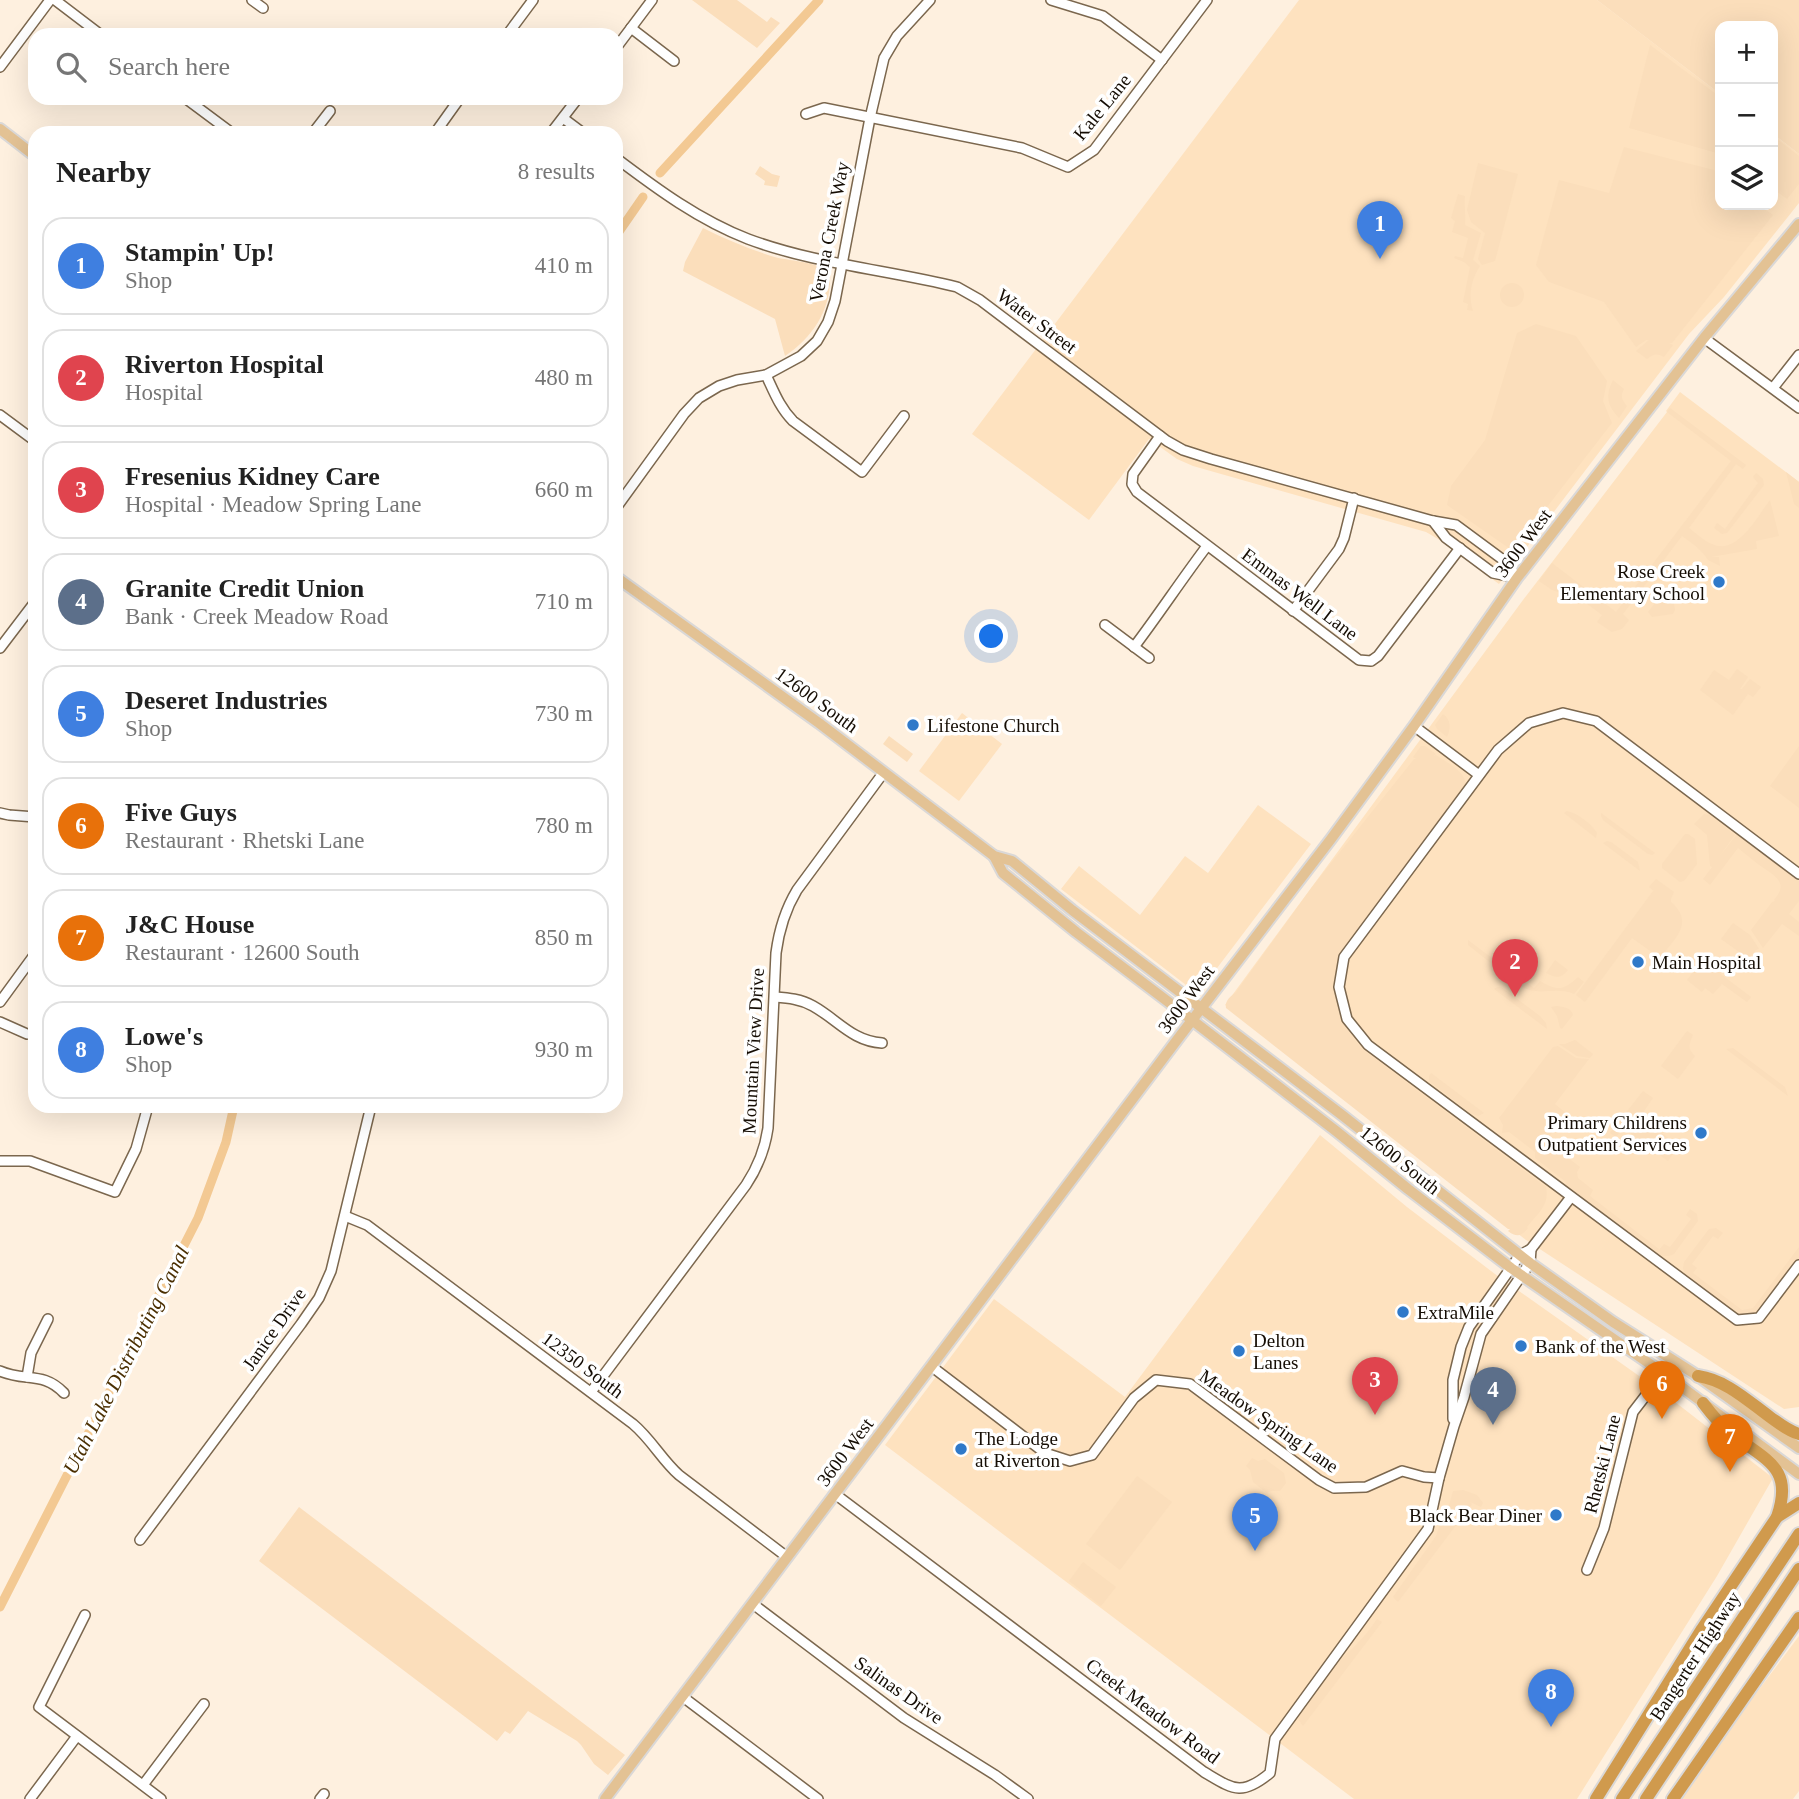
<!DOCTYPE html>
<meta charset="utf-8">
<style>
:root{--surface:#fff;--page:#f2f2f2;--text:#222;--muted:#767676;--line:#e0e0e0;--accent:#2f79c9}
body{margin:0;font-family:"Times New Roman",serif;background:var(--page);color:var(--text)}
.controls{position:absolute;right:21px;top:21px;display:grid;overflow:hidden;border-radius:14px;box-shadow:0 7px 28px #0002}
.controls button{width:63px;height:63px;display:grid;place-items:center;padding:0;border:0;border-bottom:2px solid var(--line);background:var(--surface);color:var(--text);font:35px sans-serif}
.you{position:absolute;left:992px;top:637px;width:24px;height:24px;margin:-18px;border:5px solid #fff;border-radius:50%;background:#1a73e8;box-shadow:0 0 0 10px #1a73e833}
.badge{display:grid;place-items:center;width:46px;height:46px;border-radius:50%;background:var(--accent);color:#fff;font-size:23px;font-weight:700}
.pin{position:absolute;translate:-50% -58px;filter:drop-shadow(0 2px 4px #0008)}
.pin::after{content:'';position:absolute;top:37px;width:24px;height:21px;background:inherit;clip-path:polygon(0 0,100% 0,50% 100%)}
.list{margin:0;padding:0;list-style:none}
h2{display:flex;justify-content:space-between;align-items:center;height:91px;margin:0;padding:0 28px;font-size:30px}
h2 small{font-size:23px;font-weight:400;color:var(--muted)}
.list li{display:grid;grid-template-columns:46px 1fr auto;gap:21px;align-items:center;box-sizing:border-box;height:98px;margin:0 14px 14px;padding:0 14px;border:2px solid var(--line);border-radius:21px}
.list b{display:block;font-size:26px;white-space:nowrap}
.list p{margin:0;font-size:23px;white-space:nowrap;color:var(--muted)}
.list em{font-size:23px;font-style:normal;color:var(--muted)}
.icon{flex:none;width:38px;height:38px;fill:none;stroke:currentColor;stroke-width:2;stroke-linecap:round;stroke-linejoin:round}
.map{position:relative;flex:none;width:1799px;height:1799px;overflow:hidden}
.search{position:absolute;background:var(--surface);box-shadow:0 7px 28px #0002;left:28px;top:28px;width:595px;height:77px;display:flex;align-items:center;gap:18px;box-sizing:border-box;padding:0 24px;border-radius:21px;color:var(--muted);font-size:26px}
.panel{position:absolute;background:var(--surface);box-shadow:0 7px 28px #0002;left:28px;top:126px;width:595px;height:987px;border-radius:21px}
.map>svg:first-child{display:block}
</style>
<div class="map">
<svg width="1799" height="1799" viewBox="0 0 1799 1799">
<rect width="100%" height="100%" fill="#fef0df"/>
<g fill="#fee2bf">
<path d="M1299,0H1597L1720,94V205H1773V134L1799,154V203L1724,297L1689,334L1499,584L1438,539L1426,532L1193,466L1177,459L1149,439L1089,520L972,434Z"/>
<path d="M1680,392L1799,482V1407L1784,1409L1526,1240L1225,1005L1523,600L1667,412L1666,411Z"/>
<path d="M962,713L1002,744L959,801L919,771Z"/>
<path d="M1258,805L1311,844L1208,980L1201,986L1194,987L1186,985L1061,889L1079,866L1140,915L1185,856L1208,873Z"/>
<path d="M1320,1135L1407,1207L1495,1274L1666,1395L1773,1478L1717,1576L1577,1799H1354L885,1445L994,1299L1125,1397Z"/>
<path d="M1799,1636V1791L1793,1799H1677Z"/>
</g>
<g fill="#fbdebb">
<path d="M692,0H737L767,22L771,17L780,23L757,48Z"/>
<path d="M1597,0H1799V154L1773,134V26H1720V94Z"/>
<path d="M1650,45L1720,97V154L1629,128Z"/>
<path d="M1773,136L1799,156V184L1787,199L1773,189Z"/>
<path d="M1624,147L1714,170L1720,175V205H1759L1773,215L1672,343H1669L1673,345L1664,357C1657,353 1653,354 1647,359L1636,351L1649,340H1646L1636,347L1604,302L1549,282L1536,265L1559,180L1609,193Z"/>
<path d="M1478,163L1518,174L1495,261L1482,265L1478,259L1485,233L1471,222L1467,210Z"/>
<path d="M760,166L772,174L780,176L777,187L764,185L765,181L755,174Z"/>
<path d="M1458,194L1465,196C1464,206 1466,214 1465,225L1481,233L1473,260L1480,266C1471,280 1468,295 1473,311L1467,310L1468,304L1463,302L1470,267L1464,262L1454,258L1455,256L1463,258L1468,238L1452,232L1455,221L1451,218Z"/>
<path d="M703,228C725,239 747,248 771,256C790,262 815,260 830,273C832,309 813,337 785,356L775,319L683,271L685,262Z"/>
<circle cx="1512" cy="295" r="12"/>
<path d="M1536,324L1576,336L1607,381L1603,401L1612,423L1513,551L1447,505L1451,486L1485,440L1517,333Z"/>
<path d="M1613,380L1624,389C1620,396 1622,400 1627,406L1619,418C1607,406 1605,395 1613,380Z"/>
<path d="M1670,408L1746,465L1743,469L1736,464L1689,528C1696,533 1704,541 1712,544C1737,556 1757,517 1770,500L1779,536L1756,541L1757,549L1711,557H1719L1720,566L1708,560C1703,551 1692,543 1682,536L1623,614L1629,620L1622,629L1612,632L1597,622L1602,615L1570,591L1566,595L1552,590L1539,581L1552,563L1616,612L1731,461L1667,412Z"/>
<path d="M1786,472L1799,482V508L1794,504Z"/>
<path d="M1756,473L1763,479L1764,485L1727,533L1722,534L1714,528L1717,523L1725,529L1758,483L1753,477Z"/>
<path d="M1667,587L1672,588L1675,610L1673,614L1652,617L1648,612Z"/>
<path d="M1737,669L1748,677L1740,689H1742L1750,679L1761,687L1753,697L1748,694L1733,715L1700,690L1714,670L1729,680Z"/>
<path d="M1443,714C1451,720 1451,728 1447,737L1437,729L1435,725Z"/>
<path d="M889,736L913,754L907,762L883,744Z"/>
<path d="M1421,746H1425L1436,754L1433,756L1436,755C1447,763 1466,771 1466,786L1352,937L1339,961L1336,982L1337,1002L1346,1028L1361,1048L1546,1187C1550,1205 1538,1213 1527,1227L1528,1228C1522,1236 1517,1238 1508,1231L1510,1229H1508L1226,1008C1225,1000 1230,997 1236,992L1312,887L1414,759H1416L1413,757Z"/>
<path d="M1799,746V808L1770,786Z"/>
<path d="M1567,811C1578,813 1591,824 1597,833L1596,838L1564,813Z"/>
<path d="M1601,813L1655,853L1652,855L1648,854L1603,820L1601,816Z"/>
<path d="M1704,814L1710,815L1735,835L1719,857L1737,834L1799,881V901L1789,914L1799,922V936L1782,924L1763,948L1751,930L1772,902L1775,901L1774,900C1787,885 1779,878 1765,869C1756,863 1747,855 1738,848L1710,885L1703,879L1712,867L1710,866L1707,835L1694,824Z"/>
<path d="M1685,834H1688L1695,839L1697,864L1684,881L1680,882L1662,868V864Z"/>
<path d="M1607,841L1611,842L1638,862L1640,871L1603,843Z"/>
<path d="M1656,879L1674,892L1671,899V902C1695,923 1675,938 1660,958L1632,938L1585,1002L1576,995L1653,891H1654L1649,887Z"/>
<path d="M1733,923L1750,935L1759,949L1756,950L1749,959L1721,939Z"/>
<path d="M1468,940L1500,964L1497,966L1492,964L1468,945Z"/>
<path d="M1555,960L1568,970C1561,979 1555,978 1546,973Z"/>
<path d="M1702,960L1751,997L1747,1002L1722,984L1713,994L1705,988L1702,992L1687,980Z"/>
<path d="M1509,969L1534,988L1540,981C1557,991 1563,991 1578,977L1584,982L1574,994C1549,984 1529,1004 1508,973Z"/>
<path d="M1497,987H1501L1540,1016L1546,1023L1547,1029L1494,989Z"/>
<path d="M1556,1006C1563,1007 1571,1007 1573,1015L1562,1029L1560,1028L1557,1016L1551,1007Z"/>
<path d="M1687,1031L1693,1035C1689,1044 1687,1049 1695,1056L1678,1079L1661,1066Z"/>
<path d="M1575,1040L1593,1054L1590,1058L1577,1056L1559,1044H1565Z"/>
<path d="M1558,1046L1576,1058L1589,1059L1555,1104L1566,1113L1546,1141L1580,1167L1577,1172L1578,1178L1593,1190L1590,1196L1659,1249L1657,1252L1664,1244L1670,1247L1691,1219L1686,1215L1690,1209L1697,1214L1698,1221L1674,1254C1666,1258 1662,1256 1656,1253L1565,1185L1566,1182L1535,1158V1152L1509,1132L1502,1133L1503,1125L1499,1118L1553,1047Z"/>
<path d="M1733,1048L1785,1087L1788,1096L1726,1049Z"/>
<path d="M1431,1073L1484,1113L1478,1116L1470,1113L1429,1081V1076Z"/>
<path d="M1643,1091L1653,1098L1644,1111L1646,1113L1643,1118L1678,1146L1668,1161L1623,1128L1616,1137L1610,1133Z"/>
<path d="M1716,1228L1723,1233L1718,1239L1713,1236L1692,1264L1697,1268L1693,1273L1742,1310L1753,1308L1799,1247V1258L1758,1312C1750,1316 1746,1317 1737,1314L1684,1273L1683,1268L1684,1262L1709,1229Z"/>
<path d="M1252,1458L1258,1461L1265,1459L1284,1473L1286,1483L1280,1491H1271L1267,1493L1253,1482L1250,1470L1246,1466Z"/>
<path d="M1137,1476L1172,1502L1120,1570L1086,1544Z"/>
<path d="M1463,1490L1477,1495L1483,1503L1481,1507L1470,1502L1472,1504L1398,1602L1393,1597L1436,1536L1444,1512L1448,1509L1453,1491Z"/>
<path d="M299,1507L625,1755L608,1775L594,1764L581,1745L577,1741L528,1711L510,1734L505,1731L497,1741L259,1561Z"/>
<path d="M1083,1562L1116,1587L1101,1606L1069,1581Z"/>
<path d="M1377,1619L1382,1622L1303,1726L1298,1719C1301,1693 1338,1663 1356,1645C1364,1637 1371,1628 1377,1619Z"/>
</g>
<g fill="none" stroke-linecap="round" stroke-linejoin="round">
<path stroke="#f3c993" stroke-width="2.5" d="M813,300L814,298"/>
<g stroke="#f3c993" stroke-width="9">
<path d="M660,173L819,0"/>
<path d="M616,236L643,197"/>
<path d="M0,1607L198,1218L226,1142L234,1106"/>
</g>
<defs>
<g id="minor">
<path d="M55,0L101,35"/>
<path d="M252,0L263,8"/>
<path d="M1051,0L1103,16L1162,60"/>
<path d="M631,28L674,61"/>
<path d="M507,35L533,0"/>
<path d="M616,48L652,0"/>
<path d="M0,67L50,0"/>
<path d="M185,98L232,133"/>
<path d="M806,114L824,108L1022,148L1068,167L1094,150L1207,0"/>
<path d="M563,118L583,133"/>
<path d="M313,133L330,111"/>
<path d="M435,133L460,98"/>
<path d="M551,133L578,98"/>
<path d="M616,158C657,189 699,220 748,239C815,264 888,270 957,287L980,300L1167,441L1183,450L1211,459L1433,521L1456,525L1506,562L1517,578"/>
<path d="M1704,338L1799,408"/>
<path d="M766,375C774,392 780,408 793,421L862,472L904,416"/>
<path d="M1773,388L1799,355"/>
<path d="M0,415L35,441"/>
<path d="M1160,436L1133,474L1132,484L1137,492L1359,660L1371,661L1378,656L1460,548"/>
<path d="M616,508L684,414L699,398L719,386L737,380L766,375L801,356L817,341L828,322L835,301L870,118L884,58L897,36L930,0"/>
<path d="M1433,521L1446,538L1493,573L1517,578"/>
<path d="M1293,611L1339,549L1344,538L1354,498"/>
<path d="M1105,625L1149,658"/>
<path d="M1134,647C1159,614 1182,579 1207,546"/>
<path d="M0,648L35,602"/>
<path d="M1414,726L1479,775"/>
<path d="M0,813L9,815L35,817"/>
<path d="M1799,874L1596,721L1563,713L1529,723L1498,750L1344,957L1339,987L1347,1019L1368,1045L1737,1320L1759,1318L1799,1265"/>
<path d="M775,997C788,998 801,999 813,1006C838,1020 852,1041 882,1043"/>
<path d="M0,1002L35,954"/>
<path d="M0,1022L27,1034"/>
<path d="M0,1161H30L115,1192L136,1149L148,1106"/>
<path d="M345,1216L367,1225L633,1424C651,1439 662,1460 679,1475L787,1557"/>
<path d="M931,1366L1045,1453L1070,1461L1092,1455L1134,1398L1156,1380L1190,1384L1319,1480L1334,1488L1366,1487L1402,1471L1424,1477L1439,1478"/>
<path d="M0,1371C25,1382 43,1371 64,1393"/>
<path d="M27,1377L31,1353L48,1319"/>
<path d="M591,1392L746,1185C758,1167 765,1149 768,1128L776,953C779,930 785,910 797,890L884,772"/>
<path d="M1453,1419V1380L1461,1347L1469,1327L1520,1255L1531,1249L1571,1197"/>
<path d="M835,1494L1204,1772C1233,1789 1241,1797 1270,1773L1275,1739L1428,1529L1439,1478L1454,1426L1464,1397L1481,1334L1530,1263L1531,1249"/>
<path d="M140,1540L301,1324L319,1298L331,1271L371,1106"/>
<path d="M1587,1570L1604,1528L1633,1412L1663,1373"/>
<path d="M753,1604L904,1718L995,1775L1028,1799"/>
<path d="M85,1615L39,1707L161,1799"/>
<path d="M683,1697L818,1799"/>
<path d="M143,1785L204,1704"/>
<path d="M30,1799L77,1736"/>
<path d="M320,1799L324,1794"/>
</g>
<g id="major">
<path d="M0,129L35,156"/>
<path d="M616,577L819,723L994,856L1012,861L1072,910L1342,1115L1530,1263L1613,1322L1698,1376L1799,1448"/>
<path d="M994,856L1003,873L1076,932L1179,1010L1336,1131L1408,1189L1511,1268L1663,1373L1799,1474"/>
<path d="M605,1799L1180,1036L1331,839L1414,726L1517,578L1704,338L1799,224"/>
</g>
<g id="highway">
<path d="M1698,1376C1726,1380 1748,1401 1770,1417C1780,1424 1788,1431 1799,1434"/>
<path d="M1777,1517L1799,1503"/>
<path d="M1596,1799L1702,1629L1777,1517C1794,1468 1767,1461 1733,1435C1721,1426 1712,1415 1703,1403"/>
<path d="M1622,1799L1799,1534"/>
<path d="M1646,1799L1799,1569"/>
<path d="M1673,1799L1799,1618"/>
</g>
</defs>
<use href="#minor" stroke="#7b674e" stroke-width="12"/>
<use href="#major" stroke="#dad8d7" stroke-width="14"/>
<use href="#highway" stroke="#dad8d7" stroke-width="16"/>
<use href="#minor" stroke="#fff" stroke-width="9"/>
<use href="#major" stroke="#e3c294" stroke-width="10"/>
<use href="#highway" stroke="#d09a4d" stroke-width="12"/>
</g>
<g fill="#2f79c9" stroke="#fff" stroke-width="2.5">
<circle cx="1719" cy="582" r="7"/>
<circle cx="913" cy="725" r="7"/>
<circle cx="1638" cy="962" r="7"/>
<circle cx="1701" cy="1133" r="7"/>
<circle cx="1403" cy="1312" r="7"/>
<circle cx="1521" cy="1346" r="7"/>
<circle cx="1239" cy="1351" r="7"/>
<circle cx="961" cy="1449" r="7"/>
<circle cx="1556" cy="1515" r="7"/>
</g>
<g text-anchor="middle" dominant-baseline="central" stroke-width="7" stroke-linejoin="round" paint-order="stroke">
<g font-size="19" fill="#150d04" stroke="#fff">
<text transform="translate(1102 107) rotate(-51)">Kale Lane</text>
<text transform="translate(829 232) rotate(-79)">Verona Creek Way</text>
<text transform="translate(1037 321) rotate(37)">Water Street</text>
<text transform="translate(1523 543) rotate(-53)">3600 West</text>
<text transform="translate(1300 594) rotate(37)">Emmas Well Lane</text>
<text transform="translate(817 700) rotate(36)">12600 South</text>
<text transform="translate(1186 999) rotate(-53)">3600 West</text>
<text transform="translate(753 1051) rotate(-87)">Mountain View Drive</text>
<text transform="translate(1400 1160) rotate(39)">12600 South</text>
<text transform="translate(274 1329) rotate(-55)">Janice Drive</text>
<text transform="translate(583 1365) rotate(37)">12350 South</text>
<text transform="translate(1269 1421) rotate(35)">Meadow Spring Lane</text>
<text transform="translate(845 1452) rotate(-53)">3600 West</text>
<text transform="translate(1602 1464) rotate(-76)">Rhetski Lane</text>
<text transform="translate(1695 1656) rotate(-57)">Bangerter Highway</text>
<text transform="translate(899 1690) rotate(35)">Salinas Drive</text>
<text transform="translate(1153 1711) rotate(37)">Creek Meadow Road</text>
</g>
<g font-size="19" fill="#150d04" stroke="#fff" text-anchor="start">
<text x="1705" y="571" text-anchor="end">Rose Creek<tspan x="1705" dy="22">Elementary School</tspan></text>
<text x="927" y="725">Lifestone Church</text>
<text x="1652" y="962">Main Hospital</text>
<text x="1687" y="1122" text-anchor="end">Primary Childrens<tspan x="1687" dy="22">Outpatient Services</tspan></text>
<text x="1417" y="1312">ExtraMile</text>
<text x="1253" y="1340">Delton<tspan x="1253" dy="22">Lanes</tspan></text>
<text x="1535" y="1346">Bank of the West</text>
<text x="975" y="1438">The Lodge<tspan x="975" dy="22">at Riverton</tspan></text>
<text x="1542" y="1515" text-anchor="end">Black Bear Diner</text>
</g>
<g font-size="21" font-style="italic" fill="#4b3003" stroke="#fff">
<text transform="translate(126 1360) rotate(-63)">Utah Lake Distributing Canal</text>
</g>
</g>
</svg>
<div class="controls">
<button>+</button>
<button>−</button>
<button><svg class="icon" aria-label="layers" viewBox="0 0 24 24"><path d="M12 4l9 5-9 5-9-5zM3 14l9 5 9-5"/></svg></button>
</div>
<div class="you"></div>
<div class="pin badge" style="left:1380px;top:259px;background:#3f7fe0">1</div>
<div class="pin badge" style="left:1515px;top:997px;background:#e0444e">2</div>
<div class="pin badge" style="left:1375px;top:1415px;background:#e0444e">3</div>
<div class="pin badge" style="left:1493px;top:1425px;background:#5c6f8a">4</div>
<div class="pin badge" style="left:1255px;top:1551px;background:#3f7fe0">5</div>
<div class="pin badge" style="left:1662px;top:1419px;background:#e8710a">6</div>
<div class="pin badge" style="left:1730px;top:1472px;background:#e8710a">7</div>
<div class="pin badge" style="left:1551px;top:1727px;background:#3f7fe0">8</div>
<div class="search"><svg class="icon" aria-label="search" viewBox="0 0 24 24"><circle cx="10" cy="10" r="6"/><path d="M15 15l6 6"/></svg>Search here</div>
<section class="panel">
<h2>Nearby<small>8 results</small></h2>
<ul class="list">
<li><span class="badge" style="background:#3f7fe0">1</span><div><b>Stampin' Up!</b><p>Shop</p></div><em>410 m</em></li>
<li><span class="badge" style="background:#e0444e">2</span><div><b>Riverton Hospital</b><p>Hospital</p></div><em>480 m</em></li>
<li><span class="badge" style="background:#e0444e">3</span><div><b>Fresenius Kidney Care</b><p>Hospital · Meadow Spring Lane</p></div><em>660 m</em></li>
<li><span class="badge" style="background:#5c6f8a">4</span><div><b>Granite Credit Union</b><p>Bank · Creek Meadow Road</p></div><em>710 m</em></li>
<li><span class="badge" style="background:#3f7fe0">5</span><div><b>Deseret Industries</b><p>Shop</p></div><em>730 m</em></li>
<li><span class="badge" style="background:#e8710a">6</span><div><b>Five Guys</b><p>Restaurant · Rhetski Lane</p></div><em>780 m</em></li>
<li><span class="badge" style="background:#e8710a">7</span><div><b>J&amp;C House</b><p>Restaurant · 12600 South</p></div><em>850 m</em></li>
<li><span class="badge" style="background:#3f7fe0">8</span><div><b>Lowe's</b><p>Shop</p></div><em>930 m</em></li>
</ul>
</section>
</div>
